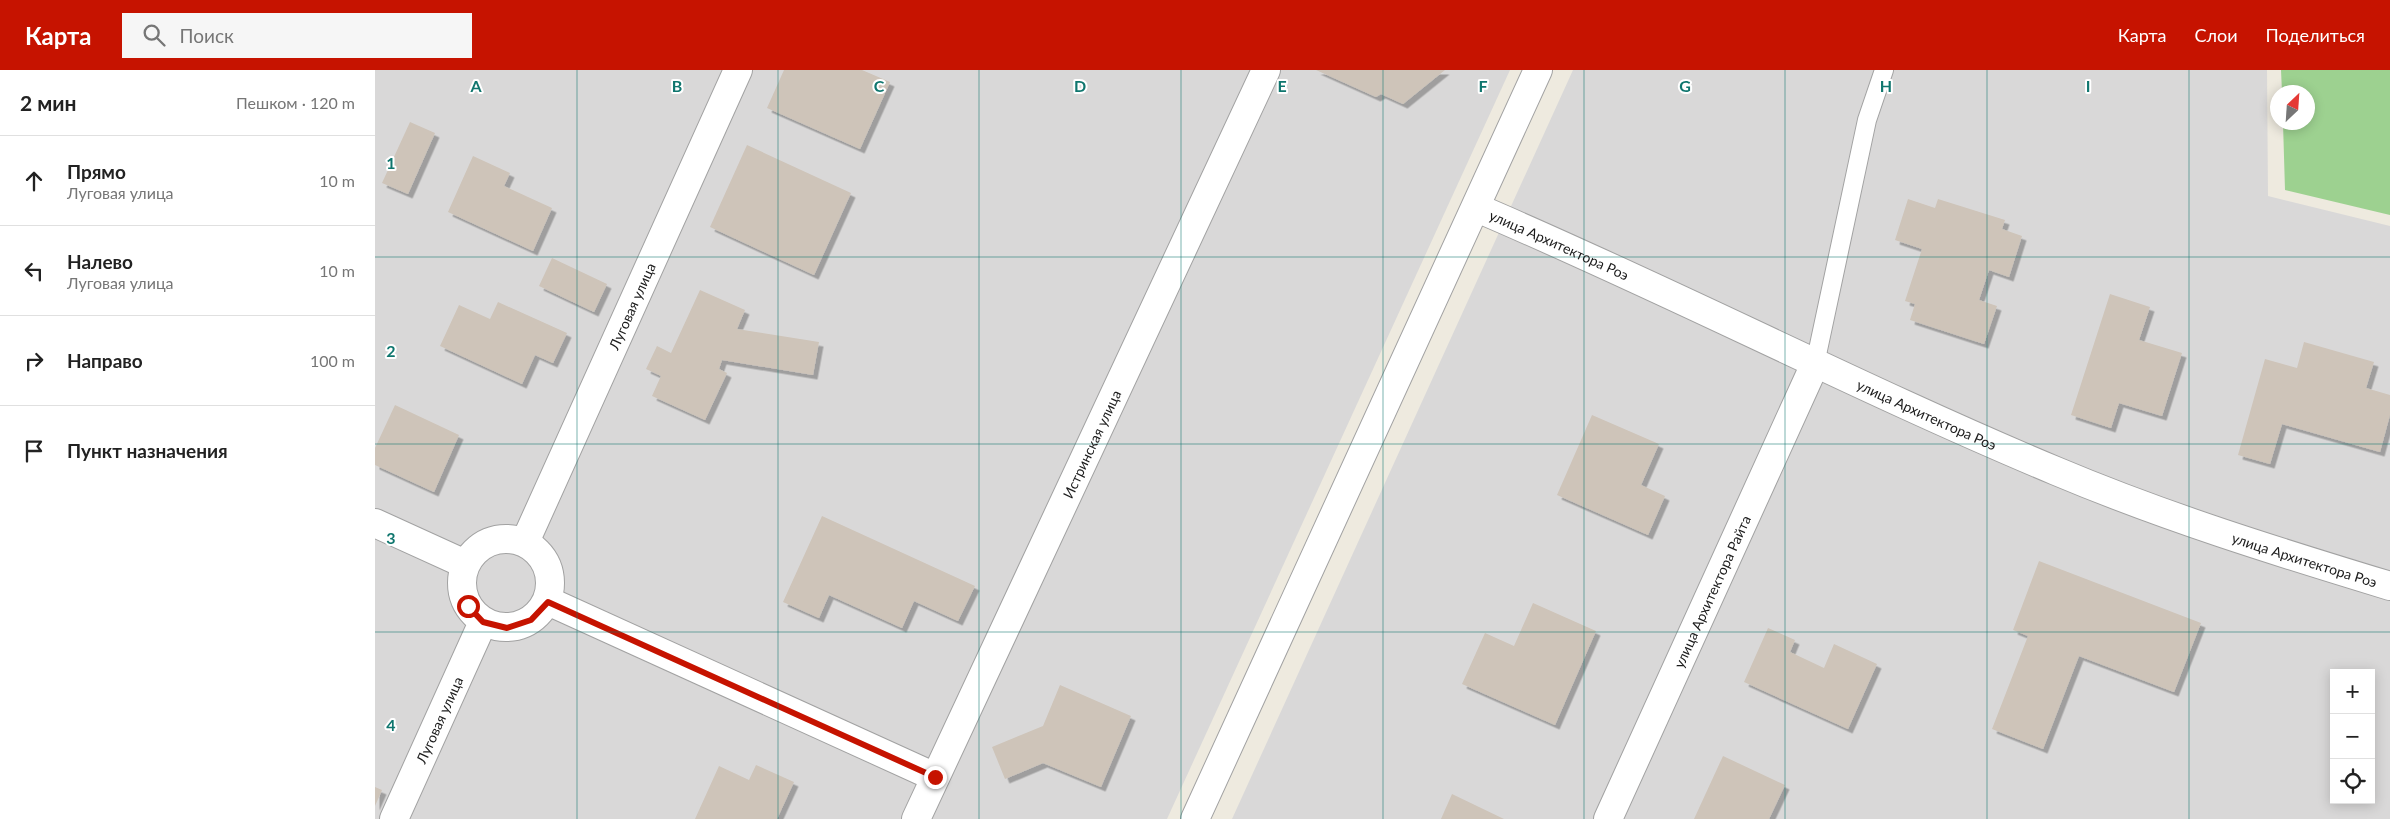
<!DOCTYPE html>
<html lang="ru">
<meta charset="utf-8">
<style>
:root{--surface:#fff;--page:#f6f6f6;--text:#222;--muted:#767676;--line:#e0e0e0;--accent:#c61300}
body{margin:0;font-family:Lato,sans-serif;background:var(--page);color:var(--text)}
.controls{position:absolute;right:15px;bottom:15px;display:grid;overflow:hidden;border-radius:0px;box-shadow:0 2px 12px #0003}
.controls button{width:45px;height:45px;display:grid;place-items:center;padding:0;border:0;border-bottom:1px solid var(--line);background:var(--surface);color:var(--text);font:25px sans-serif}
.compass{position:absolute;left:1895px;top:15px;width:45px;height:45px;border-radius:50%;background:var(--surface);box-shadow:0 2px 12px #0003;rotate:25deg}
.stop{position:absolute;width:15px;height:15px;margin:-11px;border:4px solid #c61300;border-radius:50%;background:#fff}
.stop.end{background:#c61300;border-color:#fff;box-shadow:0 1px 5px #0008}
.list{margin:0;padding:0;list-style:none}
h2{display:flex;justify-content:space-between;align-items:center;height:65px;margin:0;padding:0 20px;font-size:21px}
h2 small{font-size:16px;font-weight:400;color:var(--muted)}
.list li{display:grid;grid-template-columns:32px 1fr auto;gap:15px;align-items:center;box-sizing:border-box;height:90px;padding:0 20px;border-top:1px solid var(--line)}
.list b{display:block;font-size:19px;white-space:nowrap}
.list p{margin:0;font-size:16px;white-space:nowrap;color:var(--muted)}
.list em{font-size:16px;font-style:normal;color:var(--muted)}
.icon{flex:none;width:28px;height:28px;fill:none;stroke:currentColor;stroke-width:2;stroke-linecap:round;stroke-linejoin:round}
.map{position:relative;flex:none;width:2015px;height:749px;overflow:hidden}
header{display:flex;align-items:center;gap:30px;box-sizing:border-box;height:70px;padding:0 25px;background:var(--accent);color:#fff}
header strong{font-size:24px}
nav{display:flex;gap:28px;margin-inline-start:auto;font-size:18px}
.search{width:350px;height:45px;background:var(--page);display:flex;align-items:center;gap:12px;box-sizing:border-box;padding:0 18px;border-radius:0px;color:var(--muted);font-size:19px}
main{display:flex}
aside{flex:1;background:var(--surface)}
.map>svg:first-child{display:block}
</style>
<header>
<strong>Карта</strong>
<div class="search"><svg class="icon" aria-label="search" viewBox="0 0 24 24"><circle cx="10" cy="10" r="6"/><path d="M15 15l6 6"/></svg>Поиск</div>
<nav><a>Карта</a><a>Слои</a><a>Поделиться</a></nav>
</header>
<main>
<aside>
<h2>2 мин<small>Пешком · 120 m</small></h2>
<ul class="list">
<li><svg class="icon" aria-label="ahead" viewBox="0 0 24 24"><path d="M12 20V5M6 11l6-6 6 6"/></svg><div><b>Прямо</b><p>Луговая улица</p></div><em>10 m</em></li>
<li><svg class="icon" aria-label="left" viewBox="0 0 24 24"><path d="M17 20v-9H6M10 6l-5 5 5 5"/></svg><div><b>Налево</b><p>Луговая улица</p></div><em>10 m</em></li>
<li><svg class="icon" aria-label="right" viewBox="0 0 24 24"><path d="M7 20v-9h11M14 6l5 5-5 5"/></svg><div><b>Направо</b></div><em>100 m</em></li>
<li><svg class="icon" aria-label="arrive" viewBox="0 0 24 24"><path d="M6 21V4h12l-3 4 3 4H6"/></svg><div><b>Пункт назначения</b></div></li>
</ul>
</aside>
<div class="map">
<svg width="2015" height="749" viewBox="0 0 2015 749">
<defs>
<filter id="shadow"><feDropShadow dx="4.5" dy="4.5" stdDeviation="0" flood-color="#0004"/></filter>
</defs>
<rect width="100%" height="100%" fill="#eeeadf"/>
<g fill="#d9d8d8" fill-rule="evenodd">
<path d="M0,0H1135L792,749H0Z"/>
<path d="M1198,0H1892L1893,126L2015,156V749H857ZM1959,603H1996V730H1959Z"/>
</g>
<path fill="#9dd190" d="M1906,0H2015V145L1910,120L1908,53L1932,52V22H1907Z"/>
<g fill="#cec4b9" filter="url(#shadow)">
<path d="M409,0H487L515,12L485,79L392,38Z"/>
<path d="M941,0H1070L1028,34L1006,24L1001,27Z"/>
<path d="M35,52L60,63L33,124L7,113Z"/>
<path d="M372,75L476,123L439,205L335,157Z"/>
<path d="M98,86L135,103L129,116L177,138L158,181L73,142Z"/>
<path d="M1533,129L1560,138L1563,129L1630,150L1627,159L1647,166L1634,207L1614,200L1604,230L1622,236L1609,274L1535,250L1540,234L1530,231L1547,179L1520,170Z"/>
<path d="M177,188L232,214L219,242L164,216Z"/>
<path d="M325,220L370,240L362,259L444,272L438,305L347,290L344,299L352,303L330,350L277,326L286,306L271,299L282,276L296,283Z"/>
<path d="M1735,224L1775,237L1764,270L1807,283L1787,346L1744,333L1736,358L1696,345Z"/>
<path d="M123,232L192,263L178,293L160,285L147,314L65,276L84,235L115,249Z"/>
<path d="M1929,272L1999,292L1991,318L2015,325V345L2005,382L1907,354L1895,394L1863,385L1890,289L1922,298Z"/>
<path d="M20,335L84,365L59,422L0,395V378Z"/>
<path d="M1217,345L1284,374L1266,415L1290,426L1273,465L1182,425Z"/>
<path d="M447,446L600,516L583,551L539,531L527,558L454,525L444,548L408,532Z"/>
<path d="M1664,491L1826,553L1799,622L1704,586L1668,679L1617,659L1653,566L1638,560Z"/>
<path d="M1158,533L1221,561L1180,655L1087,614L1110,563L1139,576Z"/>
<path d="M1393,558L1420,570L1415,582L1449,598L1459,574L1502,594L1473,659L1369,612Z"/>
<path d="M685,615L756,646L726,717L668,693L630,709L617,677L668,656Z"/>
<path d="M1348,686L1410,715L1394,749H1319Z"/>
<path d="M381,695L419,712L402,749H320L344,696L374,710Z"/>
<path d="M0,717L7,720L0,736Z"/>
<path d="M1077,724L1129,749H1066Z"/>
</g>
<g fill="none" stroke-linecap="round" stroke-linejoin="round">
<defs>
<path id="service" d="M1440,294L1492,50L1509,0"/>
<g id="minor">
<path id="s1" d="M1102,138C1297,221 1485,319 1681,401C1790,447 1903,482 2015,516"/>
<path d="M0,453L90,494"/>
<circle cx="131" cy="513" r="44"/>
<path id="s2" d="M150,472L363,0"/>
<path d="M173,531L560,707"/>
<path id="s3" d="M19,749L108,552"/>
<path id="s4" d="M541,749L891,0"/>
<path d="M820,749L1163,0"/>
<path id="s5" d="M1233,749L1440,294"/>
</g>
</defs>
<use href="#service" stroke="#a2a2a2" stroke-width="20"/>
<use href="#minor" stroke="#a2a2a2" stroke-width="30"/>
<use href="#service" stroke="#fff" stroke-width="18"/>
<use href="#minor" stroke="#fff" stroke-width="28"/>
</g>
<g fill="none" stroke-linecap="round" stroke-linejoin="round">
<path stroke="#c61300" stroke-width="6" d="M93,536L108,552L132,558L156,550L173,532L560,707"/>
</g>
<path fill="none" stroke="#0f766e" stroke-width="1" stroke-opacity="0.55" d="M202,0V749M403,0V749M604,0V749M806,0V749M1008,0V749M1209,0V749M1410,0V749M1612,0V749M1814,0V749M0,187H2015M0,374H2015M0,562H2015"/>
<g text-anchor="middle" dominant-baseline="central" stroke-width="4" stroke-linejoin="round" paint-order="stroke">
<g font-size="14" fill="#1b1b1b" stroke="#fff">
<text stroke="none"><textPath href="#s1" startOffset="90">улица Архитектора Роэ</textPath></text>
<text stroke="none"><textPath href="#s2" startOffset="259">Луговая улица</textPath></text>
<text stroke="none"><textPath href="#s1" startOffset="495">улица Архитектора Роэ</textPath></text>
<text stroke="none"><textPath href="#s4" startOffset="414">Истринская улица</textPath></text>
<text stroke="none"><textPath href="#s1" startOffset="900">улица Архитектора Роэ</textPath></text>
<text stroke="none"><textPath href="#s5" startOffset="250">улица Архитектора Райта</textPath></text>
<text stroke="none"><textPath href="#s3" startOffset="109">Луговая улица</textPath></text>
</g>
</g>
<g font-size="16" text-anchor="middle" font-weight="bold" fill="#0f766e" stroke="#fff" stroke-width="4" stroke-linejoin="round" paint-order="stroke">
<text x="101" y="22">A</text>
<text x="302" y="22">B</text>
<text x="504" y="22">C</text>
<text x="705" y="22">D</text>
<text x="907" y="22">E</text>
<text x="1108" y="22">F</text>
<text x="1310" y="22">G</text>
<text x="1511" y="22">H</text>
<text x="1713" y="22">I</text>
<text x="16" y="99">1</text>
<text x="16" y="287">2</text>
<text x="16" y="474">3</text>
<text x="16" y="661">4</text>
</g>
</svg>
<div class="controls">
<button>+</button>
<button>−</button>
<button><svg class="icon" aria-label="locate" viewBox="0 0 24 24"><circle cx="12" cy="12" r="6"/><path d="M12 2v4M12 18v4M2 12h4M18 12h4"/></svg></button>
</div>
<svg class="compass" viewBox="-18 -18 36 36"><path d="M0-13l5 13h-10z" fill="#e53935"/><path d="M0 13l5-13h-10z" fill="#767676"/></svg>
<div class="stop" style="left:93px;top:536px"></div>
<div class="stop end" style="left:560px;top:707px"></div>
</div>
</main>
